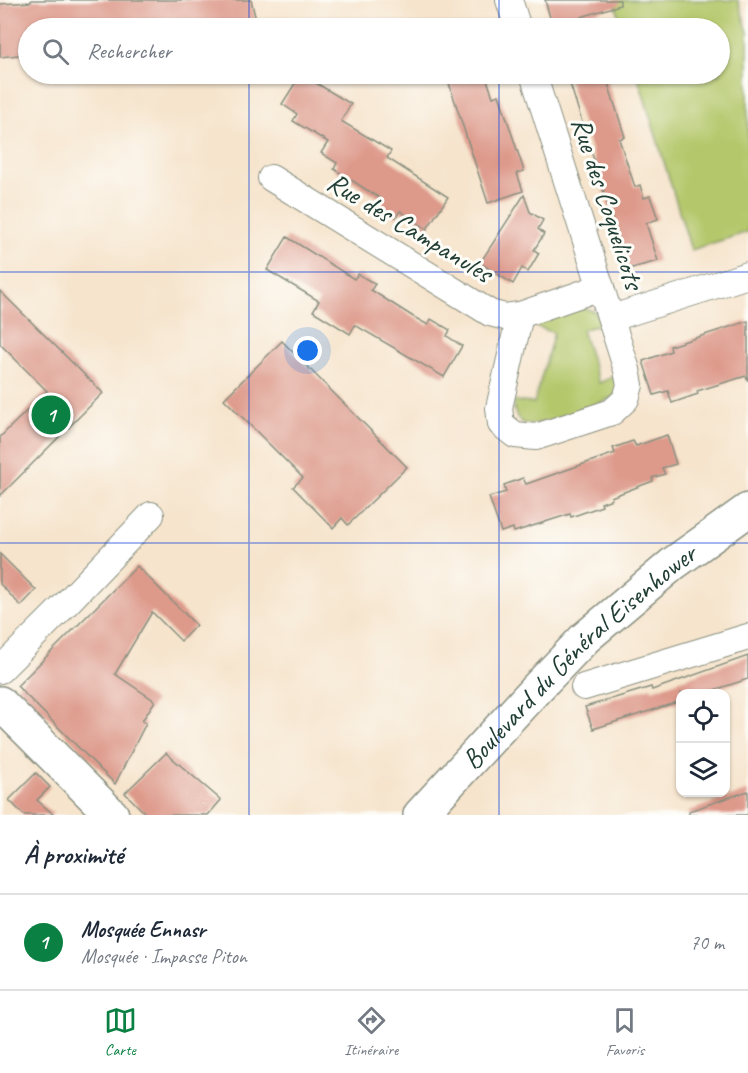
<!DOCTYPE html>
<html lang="fr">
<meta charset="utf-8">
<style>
:root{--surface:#fff;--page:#f2f2f3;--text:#1f2937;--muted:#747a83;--line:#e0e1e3;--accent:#0b8043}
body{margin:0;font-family:Caveat,sans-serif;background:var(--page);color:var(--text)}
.controls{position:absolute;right:18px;bottom:18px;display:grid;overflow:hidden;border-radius:12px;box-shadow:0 2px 4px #0004}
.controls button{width:54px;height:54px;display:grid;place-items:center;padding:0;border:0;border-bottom:2px solid var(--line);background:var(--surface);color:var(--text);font:30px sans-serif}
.you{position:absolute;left:308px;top:351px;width:21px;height:21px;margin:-15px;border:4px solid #fff;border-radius:50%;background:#1a73e8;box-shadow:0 0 0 9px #1a73e833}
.badge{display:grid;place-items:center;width:39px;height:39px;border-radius:50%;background:var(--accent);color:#fff;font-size:20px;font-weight:700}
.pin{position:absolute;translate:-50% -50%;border:3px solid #fff;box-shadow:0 2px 6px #0006}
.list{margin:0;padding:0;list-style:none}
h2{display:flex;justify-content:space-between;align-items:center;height:78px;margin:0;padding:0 24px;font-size:26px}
h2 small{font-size:20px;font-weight:400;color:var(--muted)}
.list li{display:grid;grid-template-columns:39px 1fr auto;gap:18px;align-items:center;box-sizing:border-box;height:96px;padding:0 24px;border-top:2px solid var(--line)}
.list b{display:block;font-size:22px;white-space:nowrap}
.list p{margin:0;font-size:20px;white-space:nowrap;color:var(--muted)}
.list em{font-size:20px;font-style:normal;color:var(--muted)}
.icon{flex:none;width:33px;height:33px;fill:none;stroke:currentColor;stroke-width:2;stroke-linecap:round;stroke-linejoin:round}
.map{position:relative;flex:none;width:748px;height:815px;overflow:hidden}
.search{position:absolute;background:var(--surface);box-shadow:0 2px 4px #0004;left:18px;right:18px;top:18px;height:66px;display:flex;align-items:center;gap:15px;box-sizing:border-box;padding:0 21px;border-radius:33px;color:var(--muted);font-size:22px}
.sheet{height:174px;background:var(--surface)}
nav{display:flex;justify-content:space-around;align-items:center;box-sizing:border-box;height:84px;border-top:2px solid var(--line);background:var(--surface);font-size:16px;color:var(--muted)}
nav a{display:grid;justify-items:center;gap:3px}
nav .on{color:var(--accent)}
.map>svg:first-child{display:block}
</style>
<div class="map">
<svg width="748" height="815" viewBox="0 0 748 815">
<rect width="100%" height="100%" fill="#fdfcf7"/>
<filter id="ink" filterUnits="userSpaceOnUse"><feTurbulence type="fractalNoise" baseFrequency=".0167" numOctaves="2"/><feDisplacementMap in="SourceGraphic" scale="12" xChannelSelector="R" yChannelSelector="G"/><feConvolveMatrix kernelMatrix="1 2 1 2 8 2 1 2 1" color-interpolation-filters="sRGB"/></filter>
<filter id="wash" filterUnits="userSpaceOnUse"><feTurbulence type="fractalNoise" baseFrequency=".008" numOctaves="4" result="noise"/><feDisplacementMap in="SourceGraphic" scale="24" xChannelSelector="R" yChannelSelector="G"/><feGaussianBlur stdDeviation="1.35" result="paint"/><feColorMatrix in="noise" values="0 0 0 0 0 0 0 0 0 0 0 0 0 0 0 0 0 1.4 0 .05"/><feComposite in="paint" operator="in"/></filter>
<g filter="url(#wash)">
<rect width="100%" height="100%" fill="#f6e4cc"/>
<g fill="#b4c76b" stroke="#6a8250" stroke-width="1.5">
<path d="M614,0H738L748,32V232L691,250L637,74H720V28H623Z"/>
<path d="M583,308L594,311L602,323L582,330L599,383L617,375L619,386L616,395C603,403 540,427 526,424C516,421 513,410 514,401L534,403L554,333L535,326C550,314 565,312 583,308Z"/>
</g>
<g id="blocks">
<g fill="#dd998a">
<path d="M31,0H251L256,20H253L255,28H28V54L0,57V4L31,2Z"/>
<path d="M545,0H620V5L581,17L585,28H553Z"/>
<path d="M301,74L351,104L341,121L391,151L387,158L448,197L427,229L400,211L396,217L378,206L381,199L334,169L337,163L321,153L328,142L293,121L297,114L282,104Z"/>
<path d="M446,74H485L493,97L499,95L524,171L517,173L523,191L488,203Z"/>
<path d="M567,74H605L625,137L619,139L635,187L640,185L644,198L650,196L658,219L646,223L658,261L628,269Z"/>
<path d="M524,195L530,212L543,220L538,229L544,234L534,250L539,253L528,272L522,268L513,284L480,263Z"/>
<path d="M287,237L354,279L358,274L375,284L371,290L412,316L428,325L431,319L450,330L447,336L462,346L444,377L355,325L350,334L313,311L319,301L267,270Z"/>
<path d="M0,291L103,393L0,496V437L47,391L0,344Z"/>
<path d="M748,321V381L746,376L697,391L698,394L672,403L668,391L654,395L643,361L671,351L670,346Z"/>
<path d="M282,341L407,467L348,525L342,518L333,528L293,487L303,478L224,399Z"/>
<path d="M667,435L676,464L662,468L665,474L652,478L653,481L611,497L612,499L601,503L602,506L571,517L570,514L514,532L513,528L501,532L489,497L506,492L504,485L523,478L526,484L615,453L613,448L633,441L636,446Z"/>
<path d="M0,554L36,590L21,606L0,584Z"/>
<path d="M137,566L196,625L181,641L152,612L115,674L155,701L142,721L146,723L115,784L17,686Z"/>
<path d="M748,656V679L705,693H681V701L593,729L585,707L651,687L652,690Z"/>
<path d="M166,753L221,800L208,815H147L125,793Z"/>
<path d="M36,773L50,787L37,800L54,815H24L9,800Z"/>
<path d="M748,791V815H689V811Z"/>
</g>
</g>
</g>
<g filter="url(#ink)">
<use href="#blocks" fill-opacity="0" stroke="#8a9080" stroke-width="1.5"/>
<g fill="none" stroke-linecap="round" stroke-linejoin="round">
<defs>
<g id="minor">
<path d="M509,0L518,28"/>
<path d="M271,178L490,313L505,317L520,315L601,287"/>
<path d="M520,315L499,408L501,424L515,435L536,437L612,412L626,399L630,385L627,370L533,74"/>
<path d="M612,318L748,275"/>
<path d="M0,670L64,606L151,515"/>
<path d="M584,687L748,637"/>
</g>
<g id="secondary">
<path d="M0,703L112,815"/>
<path id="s1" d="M420,815L535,690L585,638L674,563L748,510"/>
</g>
</defs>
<use href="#minor" stroke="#8a9080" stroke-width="28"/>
<use href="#secondary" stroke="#8a9080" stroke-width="36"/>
<use href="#minor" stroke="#fff" stroke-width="26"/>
<use href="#secondary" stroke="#fff" stroke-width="33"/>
</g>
</g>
<path fill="none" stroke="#1d4ed8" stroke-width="1.5" stroke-opacity="0.55" d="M249,0V28M499,0V28M249,74V815M499,74V815M0,272H748M0,543H748"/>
<g text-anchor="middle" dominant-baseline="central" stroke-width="6" stroke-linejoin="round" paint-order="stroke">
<g font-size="28" fill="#1f3d34" stroke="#fdfcf7">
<text transform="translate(608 203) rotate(72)">Rue des Coquelicots</text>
<text transform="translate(410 227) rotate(31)">Rue des Campanules</text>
<text stroke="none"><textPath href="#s1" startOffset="225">Boulevard du Général Eisenhower</textPath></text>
</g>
</g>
</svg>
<div class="controls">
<button><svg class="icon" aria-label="locate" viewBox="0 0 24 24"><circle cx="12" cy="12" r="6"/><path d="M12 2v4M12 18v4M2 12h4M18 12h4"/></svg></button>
<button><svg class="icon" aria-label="layers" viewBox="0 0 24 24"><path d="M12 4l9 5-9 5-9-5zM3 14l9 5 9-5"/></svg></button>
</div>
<div class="you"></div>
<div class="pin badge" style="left:51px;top:415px">1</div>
<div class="search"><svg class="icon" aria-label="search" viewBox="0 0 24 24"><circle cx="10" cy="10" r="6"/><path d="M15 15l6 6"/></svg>Rechercher</div>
</div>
<section class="sheet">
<h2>À proximité<small></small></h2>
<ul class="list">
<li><span class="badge">1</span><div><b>Mosquée Ennasr</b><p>Mosquée · Impasse Piton</p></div><em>70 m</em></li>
</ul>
</section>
<nav>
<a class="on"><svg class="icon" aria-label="map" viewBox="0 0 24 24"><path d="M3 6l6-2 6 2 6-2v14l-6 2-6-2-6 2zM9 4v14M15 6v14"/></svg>Carte</a>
<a><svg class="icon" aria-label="directions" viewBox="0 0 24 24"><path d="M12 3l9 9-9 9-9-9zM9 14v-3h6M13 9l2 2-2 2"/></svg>Itinéraire</a>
<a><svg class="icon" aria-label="saved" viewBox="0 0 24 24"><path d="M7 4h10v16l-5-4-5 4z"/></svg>Favoris</a>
</nav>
